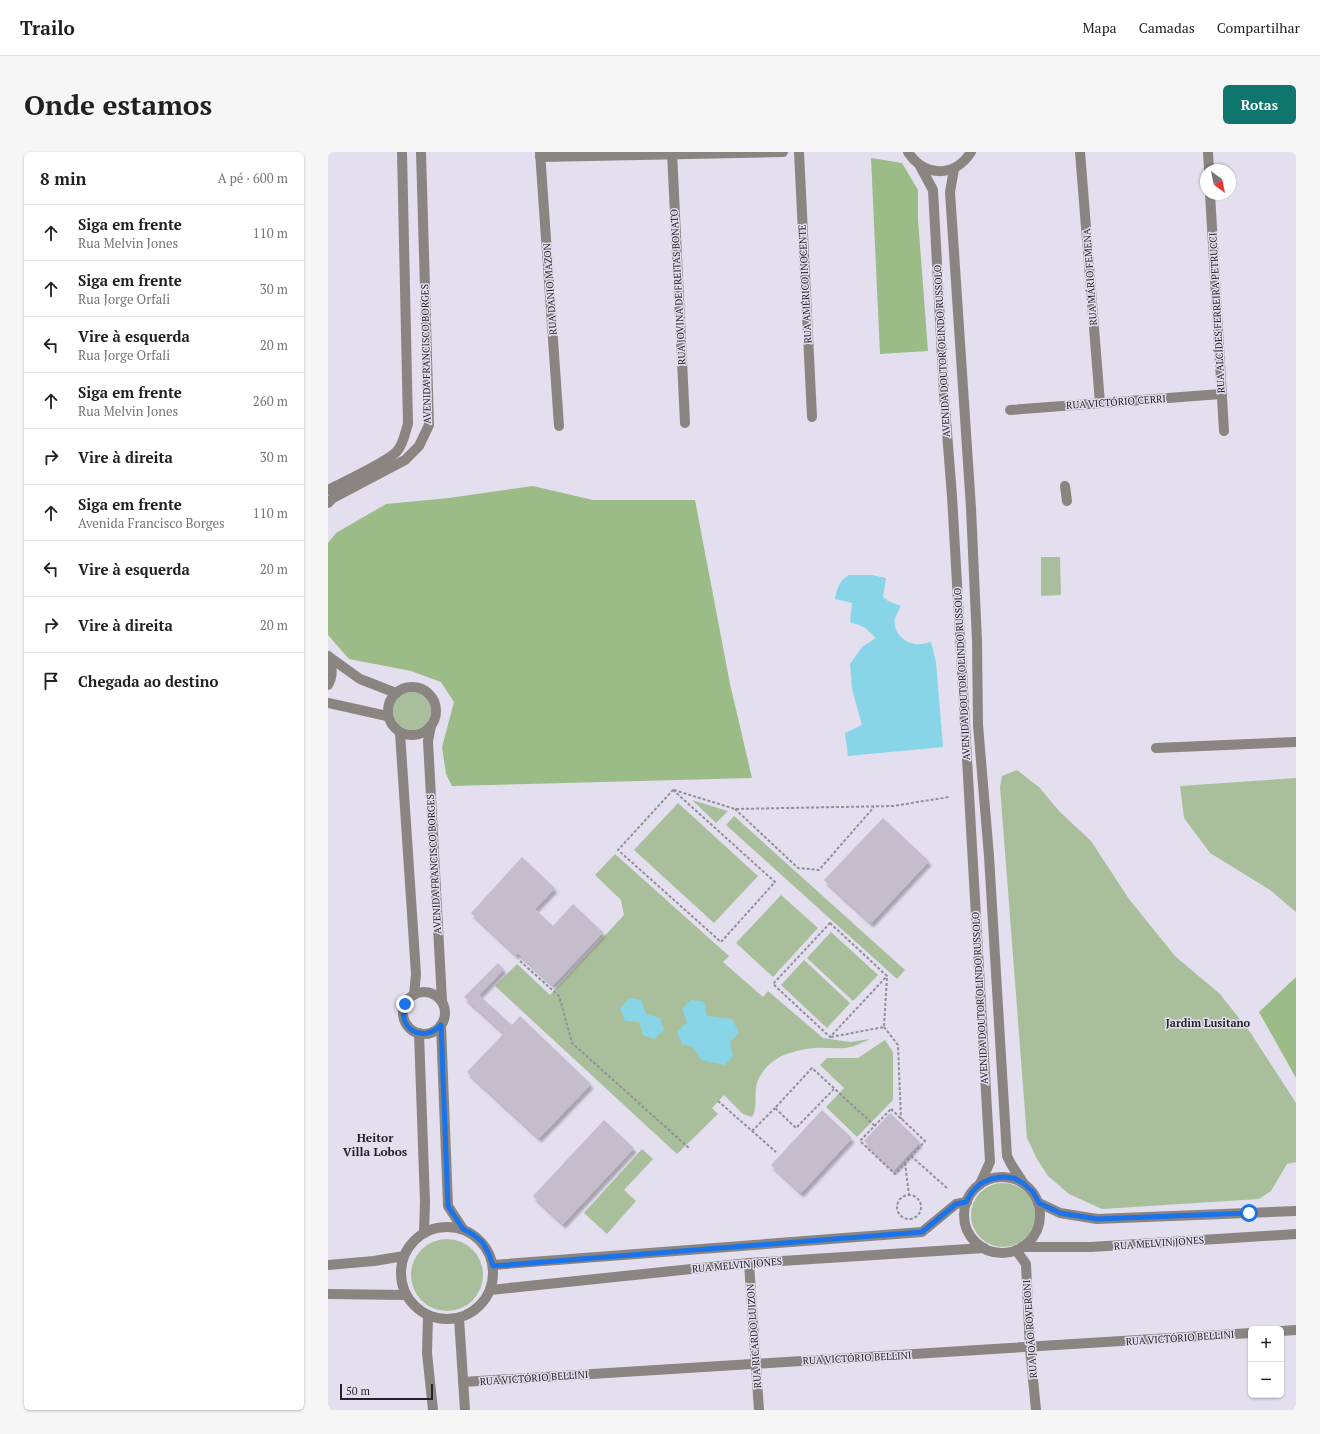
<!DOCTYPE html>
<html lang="pt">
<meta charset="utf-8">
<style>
:root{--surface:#fff;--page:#f6f6f6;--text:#202124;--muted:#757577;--line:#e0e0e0;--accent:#0f766e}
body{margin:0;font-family:"PT Serif",serif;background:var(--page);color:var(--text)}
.controls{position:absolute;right:12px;bottom:12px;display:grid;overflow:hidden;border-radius:6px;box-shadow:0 1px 3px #0004}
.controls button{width:36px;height:36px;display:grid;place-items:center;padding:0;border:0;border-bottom:1px solid var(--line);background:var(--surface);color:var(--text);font:20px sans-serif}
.compass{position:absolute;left:872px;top:12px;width:36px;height:36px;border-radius:50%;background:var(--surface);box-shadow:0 1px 3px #0004;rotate:147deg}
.scale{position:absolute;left:12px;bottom:10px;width:93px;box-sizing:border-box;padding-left:4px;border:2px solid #232228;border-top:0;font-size:11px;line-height:14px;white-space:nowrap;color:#232228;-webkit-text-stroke:3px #e3dfef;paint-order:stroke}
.stop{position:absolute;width:12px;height:12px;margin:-9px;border:3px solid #1a73e8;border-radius:50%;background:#fff}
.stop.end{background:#1a73e8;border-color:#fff;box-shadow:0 1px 4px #0008}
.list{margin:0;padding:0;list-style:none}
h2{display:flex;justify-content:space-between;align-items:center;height:52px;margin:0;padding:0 16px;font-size:17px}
h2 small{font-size:13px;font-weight:400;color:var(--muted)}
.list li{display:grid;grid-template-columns:26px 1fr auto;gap:12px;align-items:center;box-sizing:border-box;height:56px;padding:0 16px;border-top:1px solid var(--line)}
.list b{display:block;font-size:15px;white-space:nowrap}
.list p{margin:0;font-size:13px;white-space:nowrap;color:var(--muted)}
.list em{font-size:13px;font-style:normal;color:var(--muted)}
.icon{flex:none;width:22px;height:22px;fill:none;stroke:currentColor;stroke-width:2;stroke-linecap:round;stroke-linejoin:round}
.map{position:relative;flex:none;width:968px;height:1258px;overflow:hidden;border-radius:6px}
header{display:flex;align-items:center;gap:24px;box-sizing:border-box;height:56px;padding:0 20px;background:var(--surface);border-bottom:1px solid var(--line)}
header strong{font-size:19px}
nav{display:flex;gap:22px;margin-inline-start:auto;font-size:14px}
.intro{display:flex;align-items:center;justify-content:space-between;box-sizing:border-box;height:96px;padding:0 24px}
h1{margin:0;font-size:28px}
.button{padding:10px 18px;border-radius:6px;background:var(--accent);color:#fff;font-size:14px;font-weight:700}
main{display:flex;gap:24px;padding:0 24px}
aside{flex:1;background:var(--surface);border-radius:6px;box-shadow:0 1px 3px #0004}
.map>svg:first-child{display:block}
</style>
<header>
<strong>Trailo</strong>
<nav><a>Mapa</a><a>Camadas</a><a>Compartilhar</a></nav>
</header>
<div class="intro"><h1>Onde estamos</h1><a class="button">Rotas</a></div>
<main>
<aside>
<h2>8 min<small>A pé · 600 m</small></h2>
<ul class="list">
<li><svg class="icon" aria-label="ahead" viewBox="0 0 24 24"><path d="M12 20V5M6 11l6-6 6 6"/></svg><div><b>Siga em frente</b><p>Rua Melvin Jones</p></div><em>110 m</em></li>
<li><svg class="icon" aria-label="ahead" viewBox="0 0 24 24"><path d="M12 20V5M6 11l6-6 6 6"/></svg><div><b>Siga em frente</b><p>Rua Jorge Orfali</p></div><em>30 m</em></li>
<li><svg class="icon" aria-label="left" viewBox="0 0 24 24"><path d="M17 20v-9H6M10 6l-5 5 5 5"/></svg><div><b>Vire à esquerda</b><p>Rua Jorge Orfali</p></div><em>20 m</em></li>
<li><svg class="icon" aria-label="ahead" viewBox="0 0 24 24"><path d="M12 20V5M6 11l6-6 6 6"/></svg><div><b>Siga em frente</b><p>Rua Melvin Jones</p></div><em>260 m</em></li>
<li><svg class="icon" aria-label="right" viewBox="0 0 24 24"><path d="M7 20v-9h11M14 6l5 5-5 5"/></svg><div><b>Vire à direita</b></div><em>30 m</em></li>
<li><svg class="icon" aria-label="ahead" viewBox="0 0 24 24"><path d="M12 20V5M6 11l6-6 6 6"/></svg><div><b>Siga em frente</b><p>Avenida Francisco Borges</p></div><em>110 m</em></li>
<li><svg class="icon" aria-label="left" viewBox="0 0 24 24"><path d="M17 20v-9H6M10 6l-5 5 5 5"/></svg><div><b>Vire à esquerda</b></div><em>20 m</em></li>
<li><svg class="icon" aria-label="right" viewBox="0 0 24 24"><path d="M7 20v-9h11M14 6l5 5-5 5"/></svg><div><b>Vire à direita</b></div><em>20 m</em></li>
<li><svg class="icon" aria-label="arrive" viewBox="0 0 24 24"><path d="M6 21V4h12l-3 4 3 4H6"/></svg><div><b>Chegada ao destino</b></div></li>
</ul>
</aside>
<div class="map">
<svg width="968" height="1258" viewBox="0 0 968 1258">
<defs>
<filter id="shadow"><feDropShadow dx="2.5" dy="4.5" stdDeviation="1" flood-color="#0004"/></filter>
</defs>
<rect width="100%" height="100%" fill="#e3dfef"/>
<g fill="#a9bf9c">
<path d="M713,405H732L733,443L713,444Z"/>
<circle cx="84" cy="559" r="19"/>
<path d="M689,618L712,636L731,659L763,689L801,747L847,804L892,842L922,880L968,951V1010L959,1012L943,1039L931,1047L774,1057L741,1042L720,1024L709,1007L699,986L672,635L674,624Z"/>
<path d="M968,626V760L942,738L882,701L856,666L852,634Z"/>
<path d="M364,648L400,659L388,671Z"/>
<path d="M350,651L430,724L386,771L306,698Z"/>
<path d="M406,664L577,818L569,827L398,673Z"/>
<path d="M287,702L401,804L395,810L435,845L440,839L495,886L522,890L542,887C535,890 529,894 522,895C511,898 499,895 488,896C483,896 478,897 473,898C454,902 440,909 431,926C424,939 431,954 424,965L415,962L396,943L384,956L390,962L349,1002L167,834L189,812L222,843L296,763L293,748L267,723Z"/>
<path d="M453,743L490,776L445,825L408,791Z"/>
<path d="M503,780L550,823L525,849L479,806Z"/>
<path d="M476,808L522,851L499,876L453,833Z"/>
<path d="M557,888L565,900V948L529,985L498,955L516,936L492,913L499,906H530Z"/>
<path d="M314,997L325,1007L296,1038L308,1049L279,1082L256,1061Z"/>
<circle cx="675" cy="1063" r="32"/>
<circle cx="119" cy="1123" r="36"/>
</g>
<g fill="#9bbb87">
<path d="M543,6L574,11L590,38V67L600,199L552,202Z"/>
<path d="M205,334L265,348H367L402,532L424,626L124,634L118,622L114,595L126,550L113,530L83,519L21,507L0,483V391L8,381L58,352L121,346Z"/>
<path d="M968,825V926L931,860Z"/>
</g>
<g fill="#88d5e7">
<path d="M521,423H544L558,426L555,445L560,449L573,454C571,458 569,462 567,466C564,479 575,490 587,492C592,493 598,491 603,490L608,510L615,595L520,604L517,581L534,573L524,537L522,512L534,495L548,486L536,475L522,470L524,451L507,447C509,436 511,429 521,423Z"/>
<path d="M302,846L313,848L318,862L332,866L336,878L326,887L315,883L311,870L297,869L292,856Z"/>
<path d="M363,848L376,850L379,864L404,867L411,880L402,890L405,904L397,913L373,908L365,895L354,892L349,880L359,870L354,857Z"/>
</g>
<g fill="#c5bdcc" filter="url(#shadow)">
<path d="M555,666L601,709L543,771L496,728Z"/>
<path d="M194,705L227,736L207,757L225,774L245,752L275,780L225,833L190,801L188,803L143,761Z"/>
<path d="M170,811L176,817L151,843L184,873L192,864L263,932L211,986L139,920L176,881L136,845Z"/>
<path d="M494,958L524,986L473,1041L443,1013Z"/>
<path d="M562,961L592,990L566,1018L536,989Z"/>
<path d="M276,968L306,996L235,1072L205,1044Z"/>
</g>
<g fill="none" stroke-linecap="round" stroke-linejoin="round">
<g stroke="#928f9b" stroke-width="2" stroke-dasharray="3 2" stroke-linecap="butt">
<path d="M345,638L447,730L393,790L290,698Z"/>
<path d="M346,638L407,657L565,654L621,645"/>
<path d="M407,657L470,716L491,718L546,655"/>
<path d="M502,771L559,824L502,885L445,832Z"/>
<path d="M192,809L231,844L244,891L362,997"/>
<path d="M556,875L570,893L573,967"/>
<path d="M503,885L556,875L559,825"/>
<path d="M506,937L468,976L447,956L484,916L547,974"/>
<path d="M390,949L448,1000"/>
<path d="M563,957L597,989L567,1022L532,989Z"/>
<path d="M424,979L447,956"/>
<path d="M583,1004L619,1036"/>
<path d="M577,1011L581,1043"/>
<circle cx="581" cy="1055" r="12"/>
</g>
<g stroke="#8a8580" stroke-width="10">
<path d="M212,0L231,274"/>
<path d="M344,0L357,271"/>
<path d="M471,0L484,265"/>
<path d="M580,0C596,25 627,26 643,0"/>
<path d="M752,0L772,251"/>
<path d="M880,0L881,18"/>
<path d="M212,5L455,0"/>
<path d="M592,14L605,38L616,242L624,344L662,1010L652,1032"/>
<path d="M626,17L622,40L643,356L649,489L650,573L661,704L679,1004L683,1012L696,1032"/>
<path d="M882,42L896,279"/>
<path d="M682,258L893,242"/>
<path d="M737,334L739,349"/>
<path d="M0,338C15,330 62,309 70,298C76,290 77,280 80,272L74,0"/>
<path d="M0,351L5,346L77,308L91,294L101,273L93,0"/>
<path d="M0,504L32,527L68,541"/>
<path d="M0,504C4,513 6,523 0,533"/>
<circle cx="84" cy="559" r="24"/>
<path d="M0,551L59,564"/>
<path d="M103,574L100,589L114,849"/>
<path d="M72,581L88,822L86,843"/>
<path d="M828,596L968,590"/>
<circle cx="96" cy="861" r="21"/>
<path d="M113,873L120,1054L135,1077"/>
<path d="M91,881L97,1050L96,1081"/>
<circle cx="674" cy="1063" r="38"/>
<path d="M711,1051L732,1061L769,1067L968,1059"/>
<circle cx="119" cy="1121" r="46"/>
<path d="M694,1095H763L968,1082"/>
<path d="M688,1098L698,1112L702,1196L708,1258"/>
<path d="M421,1111L431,1258"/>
<path d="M0,1113L46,1109L76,1104"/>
<path d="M165,1113L594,1080L628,1052L639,1050"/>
<path d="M162,1138L421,1111L656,1096"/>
<path d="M0,1142L78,1143"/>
<path d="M100,1163L99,1201L105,1258"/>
<path d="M131,1166L137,1258"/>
<path d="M953,1179L968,1178"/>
<path d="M135,1230L923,1181"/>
</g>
</g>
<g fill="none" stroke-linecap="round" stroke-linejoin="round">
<path stroke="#1a73e8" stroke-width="5" d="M77,852C69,877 95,892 113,873L120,1054L135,1077L146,1083L155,1091L161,1102L165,1114L594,1080L628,1052L638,1050L644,1040L652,1032L663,1027L674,1025L686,1026L696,1032L705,1040L711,1051L732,1061L769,1067L921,1061"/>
</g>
<g text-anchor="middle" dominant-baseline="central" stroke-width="3" stroke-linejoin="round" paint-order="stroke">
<g font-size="10" fill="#232228" stroke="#e3dfef">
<text transform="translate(762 125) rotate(-94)">RUA MÁRIO FEMENA</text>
<text transform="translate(477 132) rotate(-93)">RUA AMÉRICO INOCENTE</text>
<text transform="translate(350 135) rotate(-93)">RUA JOVINA DE FREITAS BONATO</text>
<text transform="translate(222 137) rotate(-94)">RUA DANIO MAZON</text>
<text transform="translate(889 161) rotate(-93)">RUA ALCÍDES FERREIRA PETRUCCI</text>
<text transform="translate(614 199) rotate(-93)">AVENIDA DOUTOR OLINDO RUSSOLO</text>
<text transform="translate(98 202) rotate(-91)">AVENIDA FRANCISCO BORGES</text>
<text transform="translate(788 250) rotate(-4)">RUA VICTÓRIO CERRI</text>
<text transform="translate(634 522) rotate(-93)">AVENIDA DOUTOR OLINDO RUSSOLO</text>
<text transform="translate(106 712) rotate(-93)">AVENIDA FRANCISCO BORGES</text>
<text transform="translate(652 846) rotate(-93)">AVENIDA DOUTOR OLINDO RUSSOLO</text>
<text transform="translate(831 1091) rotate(-4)">RUA MELVIN JONES</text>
<text transform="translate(409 1113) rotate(-5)">RUA MELVIN JONES</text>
<text transform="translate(702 1177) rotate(-94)">RUA JOÃO ROVERONI</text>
<text transform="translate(426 1184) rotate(-94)">RUA RICARDO LUIZON</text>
<text transform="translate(852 1186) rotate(-4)">RUA VICTÓRIO BELLINI</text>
<text transform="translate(529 1206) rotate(-3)">RUA VICTÓRIO BELLINI</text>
<text transform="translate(206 1226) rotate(-4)">RUA VICTÓRIO BELLINI</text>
</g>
<g font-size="11" font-weight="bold" fill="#232228" stroke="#e3dfef">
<text x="880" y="871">Jardim Lusitano</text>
</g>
<g font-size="12" font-weight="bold" fill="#232228" stroke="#e3dfef">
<text x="47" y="985">Heitor<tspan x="47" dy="14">Villa Lobos</tspan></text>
</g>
</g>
</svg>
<div class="controls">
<button>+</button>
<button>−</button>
</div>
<svg class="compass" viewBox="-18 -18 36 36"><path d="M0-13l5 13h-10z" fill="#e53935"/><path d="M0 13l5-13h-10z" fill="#757577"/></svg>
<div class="scale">50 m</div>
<div class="stop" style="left:921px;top:1061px"></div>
<div class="stop end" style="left:77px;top:852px"></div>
</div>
</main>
